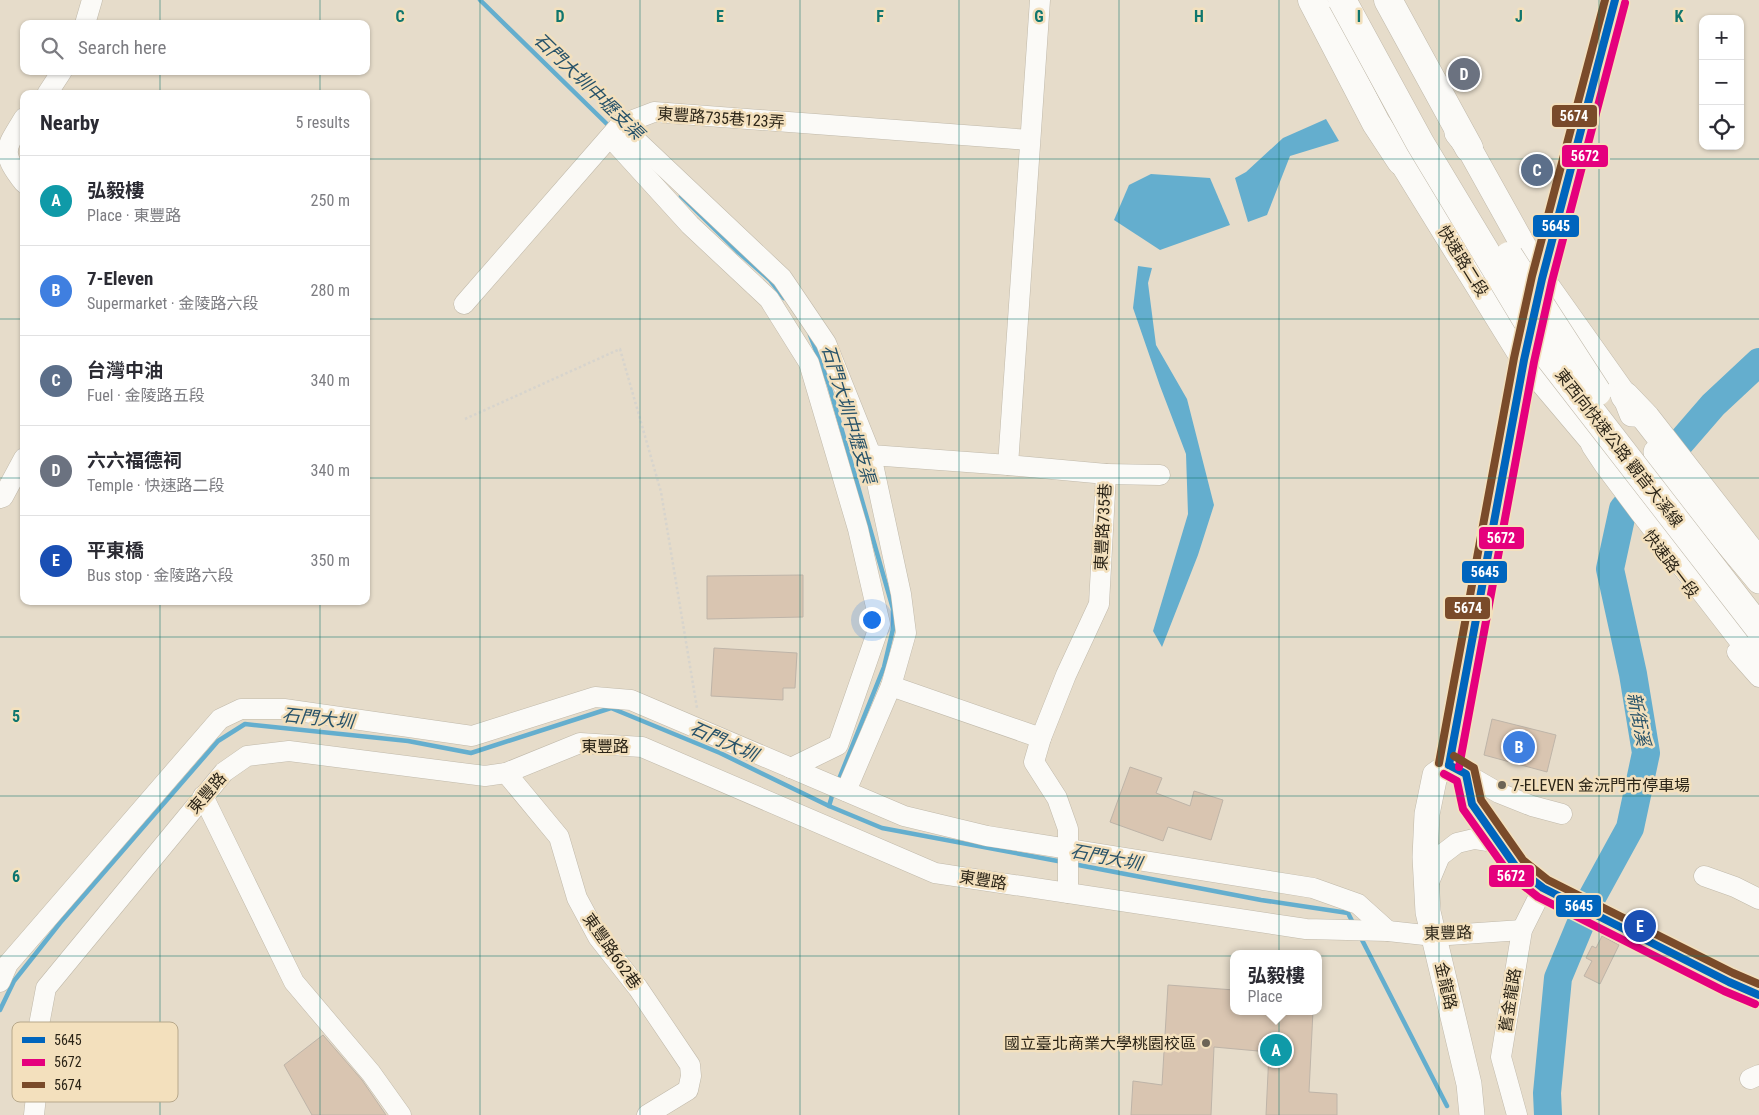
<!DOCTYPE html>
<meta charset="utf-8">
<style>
:root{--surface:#fff;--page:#f2f2f3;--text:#2b2b33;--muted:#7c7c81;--line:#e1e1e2;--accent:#0b8043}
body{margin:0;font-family:"Roboto Condensed","Noto Sans TC",sans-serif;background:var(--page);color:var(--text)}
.controls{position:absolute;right:15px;top:15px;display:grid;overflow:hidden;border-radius:10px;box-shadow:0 1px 4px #0004}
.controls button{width:45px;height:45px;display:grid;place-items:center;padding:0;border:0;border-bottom:1px solid var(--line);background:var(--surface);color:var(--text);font:25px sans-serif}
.you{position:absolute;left:871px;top:619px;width:18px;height:18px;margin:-12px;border:4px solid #fff;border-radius:50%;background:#1a73e8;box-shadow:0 0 0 8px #1a73e833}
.badge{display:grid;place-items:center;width:32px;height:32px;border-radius:50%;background:var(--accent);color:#fff;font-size:16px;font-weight:700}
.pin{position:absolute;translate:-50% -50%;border:2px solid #fff;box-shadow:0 1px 5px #0006}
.popup{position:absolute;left:1230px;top:950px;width:92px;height:65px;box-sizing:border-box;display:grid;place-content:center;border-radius:10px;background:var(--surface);filter:drop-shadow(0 1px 4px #0005);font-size:16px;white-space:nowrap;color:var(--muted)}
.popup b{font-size:19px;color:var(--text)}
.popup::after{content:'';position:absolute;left:50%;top:100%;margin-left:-10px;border:10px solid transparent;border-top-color:var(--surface)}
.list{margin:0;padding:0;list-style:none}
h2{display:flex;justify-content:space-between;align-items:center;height:65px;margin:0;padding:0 20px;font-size:21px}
h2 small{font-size:16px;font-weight:400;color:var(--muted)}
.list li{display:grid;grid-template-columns:32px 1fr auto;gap:15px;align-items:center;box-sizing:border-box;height:90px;padding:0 20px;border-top:1px solid var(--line)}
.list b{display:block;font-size:19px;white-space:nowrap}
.list p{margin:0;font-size:16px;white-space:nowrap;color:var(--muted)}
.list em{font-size:16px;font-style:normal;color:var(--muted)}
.icon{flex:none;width:28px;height:28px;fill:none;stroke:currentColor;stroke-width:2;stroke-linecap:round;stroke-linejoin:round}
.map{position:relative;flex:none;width:1759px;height:1115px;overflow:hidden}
.search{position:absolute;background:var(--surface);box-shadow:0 1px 4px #0004;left:20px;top:20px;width:350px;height:55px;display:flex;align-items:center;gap:12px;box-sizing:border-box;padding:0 18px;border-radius:10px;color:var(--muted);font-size:19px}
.panel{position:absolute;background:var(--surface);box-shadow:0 1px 4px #0004;left:20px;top:90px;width:350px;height:515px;border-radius:10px}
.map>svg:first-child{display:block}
</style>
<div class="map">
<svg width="1759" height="1115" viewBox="0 0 1759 1115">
<rect width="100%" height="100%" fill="#e6dcca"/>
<g fill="#64aece">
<path d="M1326,119L1339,141L1290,156L1267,215L1248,222L1235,178L1246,172L1283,138Z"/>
<path d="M1151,174L1210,178L1230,225L1160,250L1114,220L1129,185Z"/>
<path d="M1138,266L1152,268L1148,283L1156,345L1187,399L1214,505L1198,555L1162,647L1153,631L1188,514L1186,454L1160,386L1133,308Z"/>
</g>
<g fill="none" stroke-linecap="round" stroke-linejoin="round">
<g stroke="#64aece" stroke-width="4.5">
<path d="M480,0L611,128"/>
<path d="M681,196L737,251L770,280L784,298"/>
<path d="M810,335L829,385L893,609V629L884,667L839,779"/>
<path d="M829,806L832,796"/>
<path d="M1073,864L1261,900L1348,913L1354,925"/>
<path d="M1360,936L1447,1106"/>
<path d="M0,1010L14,981L60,923L218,741L245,724L408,741L471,753L611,708L720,753L829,806L882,828L1063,862"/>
</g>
<path stroke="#64aece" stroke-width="28" d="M1548,1115L1547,1093L1558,978L1590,901L1630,828L1646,753L1633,674L1610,569L1623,509L1713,405L1759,362"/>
</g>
<g fill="#d9c5b1" stroke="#beb4a8">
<path d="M803,575V617L707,619V576Z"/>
<path d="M714,648L797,653L795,688H783V700L711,696Z"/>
<path d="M1492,719L1556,735L1547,772L1484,755Z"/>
<path d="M1130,767L1162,778L1156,793L1190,806L1194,791L1223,800L1211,840L1168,827L1163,841L1110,822Z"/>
<path d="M1602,936L1619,945L1600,984L1584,976L1592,961L1586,958L1592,946L1596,948Z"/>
<path d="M1168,985L1234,990V1011H1313L1309,1092L1337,1094V1115H1266L1269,1052L1214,1047L1211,1115H1131L1133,1081L1162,1085Z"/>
<path d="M323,1035L362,1080L386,1115H312L284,1065Z"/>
</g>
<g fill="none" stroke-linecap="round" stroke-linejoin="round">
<defs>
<g id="minor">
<path d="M1040,0L1008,465L1106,474L1099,604L1066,675L1041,738L1034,762L1057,798L1068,829V893"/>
<path d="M85,24L92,0"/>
<path d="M47,94L62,71"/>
<path d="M24,118C5,149 0,152 24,183"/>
<path d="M620,125L782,278L826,343L871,455L901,594L906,633L891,686L846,791"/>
<path d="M610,137L690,225L769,299L809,363L858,529L880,624L838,745L791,768"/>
<path d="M464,304L620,125L654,112L1030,140"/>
<path d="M871,455L1008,465"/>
<path d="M1106,474L1160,475"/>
<path d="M0,498L3,497L24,458"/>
<path d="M1737,652L1759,677"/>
<path d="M891,686L1041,738"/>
<path d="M1449,765L1466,774L1472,804L1516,867L1543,888L1729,982L1759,995"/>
<path d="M506,773L559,837L577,898L598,937L638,988L690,1065L691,1076L688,1090L647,1115"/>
<path d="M1466,774L1499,793L1532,806L1562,814"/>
<path d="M203,796L294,982L371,1073L401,1115"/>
<path d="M1704,876L1735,887L1759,899"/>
<path d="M1427,887L1440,856L1457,843L1474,839L1499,843"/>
<path d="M0,982L8,964L220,719L241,709H284L472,736L595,697L631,700L904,816L987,836L1313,888L1358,904L1388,931"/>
<path d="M1750,1079L1759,1075"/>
<path d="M34,1115L39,1068V1025L46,988L224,772L247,756L289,751L485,776L506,773L580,743L642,747L935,873L1306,929L1388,931L1434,936L1522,930"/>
<path d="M1517,1115L1501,1057L1522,930L1543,888"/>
</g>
<g id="major">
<path d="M1457,133L1469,148L1542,279L1625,396L1632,414"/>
<path d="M1395,141L1401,161L1524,360L1595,444L1613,453"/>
<path d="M1656,452L1684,491L1759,581"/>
<path d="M1472,1115L1469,1084L1428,912L1425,857L1427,814L1435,775L1449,765L1524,360L1542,279L1615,0"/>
</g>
<g id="highway">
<path d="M1312,0L1376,123L1401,161"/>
<path d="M1388,0L1469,148"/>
<path d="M1625,396L1646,418L1759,563"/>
<path d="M1595,444L1607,462L1643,510L1759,660"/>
</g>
</defs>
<use href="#minor" stroke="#c0b9aa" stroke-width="21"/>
<use href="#major" stroke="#c0b9aa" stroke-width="26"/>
<use href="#highway" stroke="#c0b9aa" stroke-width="29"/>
<path stroke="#d7d4cd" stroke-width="2.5" stroke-dasharray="2.5 2.5" stroke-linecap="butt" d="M465,419L620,349L661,492L697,708"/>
<use href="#minor" stroke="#fbfaf7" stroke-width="20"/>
<use href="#major" stroke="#fbfaf7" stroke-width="25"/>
<use href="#highway" stroke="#fbfaf7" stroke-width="28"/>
<defs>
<g id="highway-bridge">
<path d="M1342,0L1420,143L1549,357L1759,628"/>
<path d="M1509,256L1597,392"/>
</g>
</defs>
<use href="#highway-bridge" stroke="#c0b9aa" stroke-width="29" stroke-linecap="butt"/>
<use href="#highway-bridge" stroke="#fbfaf7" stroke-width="28"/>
<defs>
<g id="bus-1">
<path d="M1449,765L1524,360L1542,279L1615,0"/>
<path d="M1449,765L1466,774L1472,804L1516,867L1543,888L1729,982L1759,995"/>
</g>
<g id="bus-2">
<path d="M1459,767L1534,362L1552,281L1625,3"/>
<path d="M1444,774L1457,781L1463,809L1510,875L1538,897L1724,991L1755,1004"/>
</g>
<g id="bus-3">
<path d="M1454,756L1474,768L1481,800L1523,860L1548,880L1733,973L1759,984"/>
<path d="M1439,763L1514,358L1532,276L1605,0"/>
</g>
</defs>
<use href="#bus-1" stroke="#f3e0bd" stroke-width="11"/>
<use href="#bus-2" stroke="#f3e0bd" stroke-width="11"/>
<use href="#bus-3" stroke="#f3e0bd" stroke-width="11"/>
<use href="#bus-1" stroke="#0065bd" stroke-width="8"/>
<use href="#bus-2" stroke="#e5007d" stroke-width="8"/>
<use href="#bus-3" stroke="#7a4b2a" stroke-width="8"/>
</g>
<path fill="none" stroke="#0f766e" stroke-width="1" stroke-opacity="0.55" d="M160,0V24M320,0V24M480,0V1115M640,0V1115M800,0V1115M959,0V1115M1119,0V1115M1279,0V1115M1439,0V1115M1599,0V1115M160,71V94M320,71V94M0,159H24M366,159H1759M0,319H24M366,319H1759M0,478H24M366,478H1759M160,601V1115M320,601V1115M0,637H1759M0,796H1759M0,956H1759"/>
<g fill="#6c6456" stroke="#f3e0bd" stroke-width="2">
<circle cx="1502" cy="785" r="5"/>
<circle cx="1206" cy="1043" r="5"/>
</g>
<g text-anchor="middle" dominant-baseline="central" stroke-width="5" stroke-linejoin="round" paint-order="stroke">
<g font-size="16" fill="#2b2417" stroke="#f3e0bd">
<text transform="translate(721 118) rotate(4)">東豐路735巷123弄</text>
<text transform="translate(1463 261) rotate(58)">快速路二段</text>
<text transform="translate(1619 448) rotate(52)">東西向快速公路 觀音大溪線</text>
<text transform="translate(1103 527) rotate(-87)">東豐路735巷</text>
<text transform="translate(1671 564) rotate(53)">快速路一段</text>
<text x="605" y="746">東豐路</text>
<text transform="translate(207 793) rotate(-49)">東豐路</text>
<text transform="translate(983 880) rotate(9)">東豐路</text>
<text transform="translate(1448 933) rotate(-2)">東豐路</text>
<text transform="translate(612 951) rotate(55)">東豐路662巷</text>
<text transform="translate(1446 986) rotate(77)">金龍路</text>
<text transform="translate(1510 1000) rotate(-81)">舊金龍路</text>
</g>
<g font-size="16" fill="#2b2417" stroke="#f3e0bd" text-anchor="start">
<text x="1512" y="785">7-ELEVEN 金沅門市停車場</text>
<text x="1196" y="1043" text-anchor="end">國立臺北商業大學桃園校區</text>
</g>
<g font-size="18" font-style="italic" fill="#275269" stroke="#f3e0bd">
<text transform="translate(589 86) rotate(44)">石門大圳中壢支渠</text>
<text transform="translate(849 414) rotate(73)">石門大圳中壢支渠</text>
<text transform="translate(318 718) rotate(6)">石門大圳</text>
<text transform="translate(1639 719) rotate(79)">新街溪</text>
<text transform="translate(724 741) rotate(24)">石門大圳</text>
<text transform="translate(1106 857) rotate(11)">石門大圳</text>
</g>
</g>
<rect x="12" y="1022" width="166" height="80" rx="8" fill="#f3e0bd" stroke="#b7a88b" stroke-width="1"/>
<rect x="22" y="1037" width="23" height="6" fill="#0065bd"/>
<rect x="22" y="1059" width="23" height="7" fill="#e5007d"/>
<rect x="22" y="1082" width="23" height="6" fill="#7a4b2a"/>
<g font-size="14" fill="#2b2417">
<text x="54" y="1045">5645</text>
<text x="54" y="1067">5672</text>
<text x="54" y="1090">5674</text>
</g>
<g font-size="16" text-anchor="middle" font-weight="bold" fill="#0f766e" stroke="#f3e0bd" stroke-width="5" stroke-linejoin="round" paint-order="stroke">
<text x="400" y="22">C</text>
<text x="560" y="22">D</text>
<text x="720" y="22">E</text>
<text x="880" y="22">F</text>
<text x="1039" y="22">G</text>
<text x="1199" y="22">H</text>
<text x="1359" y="22">I</text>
<text x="1519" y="22">J</text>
<text x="1679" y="22">K</text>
<text x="16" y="722">5</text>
<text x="16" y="882">6</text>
</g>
<g stroke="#f3e0bd" stroke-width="2">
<rect x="1551" y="104" width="47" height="24" rx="5" fill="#7a4b2a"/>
<rect x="1561" y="144" width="48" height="24" rx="5" fill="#e5007d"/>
<rect x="1532" y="214" width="48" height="24" rx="5" fill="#0065bd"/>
<rect x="1478" y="526" width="47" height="24" rx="5" fill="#e5007d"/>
<rect x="1461" y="560" width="47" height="24" rx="5" fill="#0065bd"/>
<rect x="1444" y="596" width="47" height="24" rx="5" fill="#7a4b2a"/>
<rect x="1488" y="864" width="47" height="24" rx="5" fill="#e5007d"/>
<rect x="1555" y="894" width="47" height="24" rx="5" fill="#0065bd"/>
</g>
<g font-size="14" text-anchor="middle" font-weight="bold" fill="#fff">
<text x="1574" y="121">5674</text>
<text x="1585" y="161">5672</text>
<text x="1556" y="231">5645</text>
<text x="1501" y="543">5672</text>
<text x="1485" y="577">5645</text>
<text x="1468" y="613">5674</text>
<text x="1511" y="881">5672</text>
<text x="1579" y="911">5645</text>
</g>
</svg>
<div class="controls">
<button>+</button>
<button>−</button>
<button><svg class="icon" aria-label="locate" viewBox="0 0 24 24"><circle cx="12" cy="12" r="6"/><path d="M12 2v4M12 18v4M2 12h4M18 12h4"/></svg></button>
</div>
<div class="you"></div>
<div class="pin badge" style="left:1276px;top:1050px;background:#0f9aa8">A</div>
<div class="popup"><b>弘毅樓</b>Place</div>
<div class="pin badge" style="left:1519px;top:747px;background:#3f7fe0">B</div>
<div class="pin badge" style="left:1537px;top:170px;background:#5c6f8a">C</div>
<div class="pin badge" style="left:1464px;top:74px;background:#6b7280">D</div>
<div class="pin badge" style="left:1640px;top:926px;background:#1a4fb4">E</div>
<div class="search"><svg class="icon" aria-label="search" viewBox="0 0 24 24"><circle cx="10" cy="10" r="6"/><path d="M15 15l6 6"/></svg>Search here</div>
<section class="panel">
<h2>Nearby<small>5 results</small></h2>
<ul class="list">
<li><span class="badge" style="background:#0f9aa8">A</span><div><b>弘毅樓</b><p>Place · 東豐路</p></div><em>250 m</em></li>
<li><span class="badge" style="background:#3f7fe0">B</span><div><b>7-Eleven</b><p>Supermarket · 金陵路六段</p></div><em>280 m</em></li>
<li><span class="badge" style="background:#5c6f8a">C</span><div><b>台灣中油</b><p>Fuel · 金陵路五段</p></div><em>340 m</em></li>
<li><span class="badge" style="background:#6b7280">D</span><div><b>六六福德祠</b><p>Temple · 快速路二段</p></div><em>340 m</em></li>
<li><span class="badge" style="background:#1a4fb4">E</span><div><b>平東橋</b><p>Bus stop · 金陵路六段</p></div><em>350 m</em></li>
</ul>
</section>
</div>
